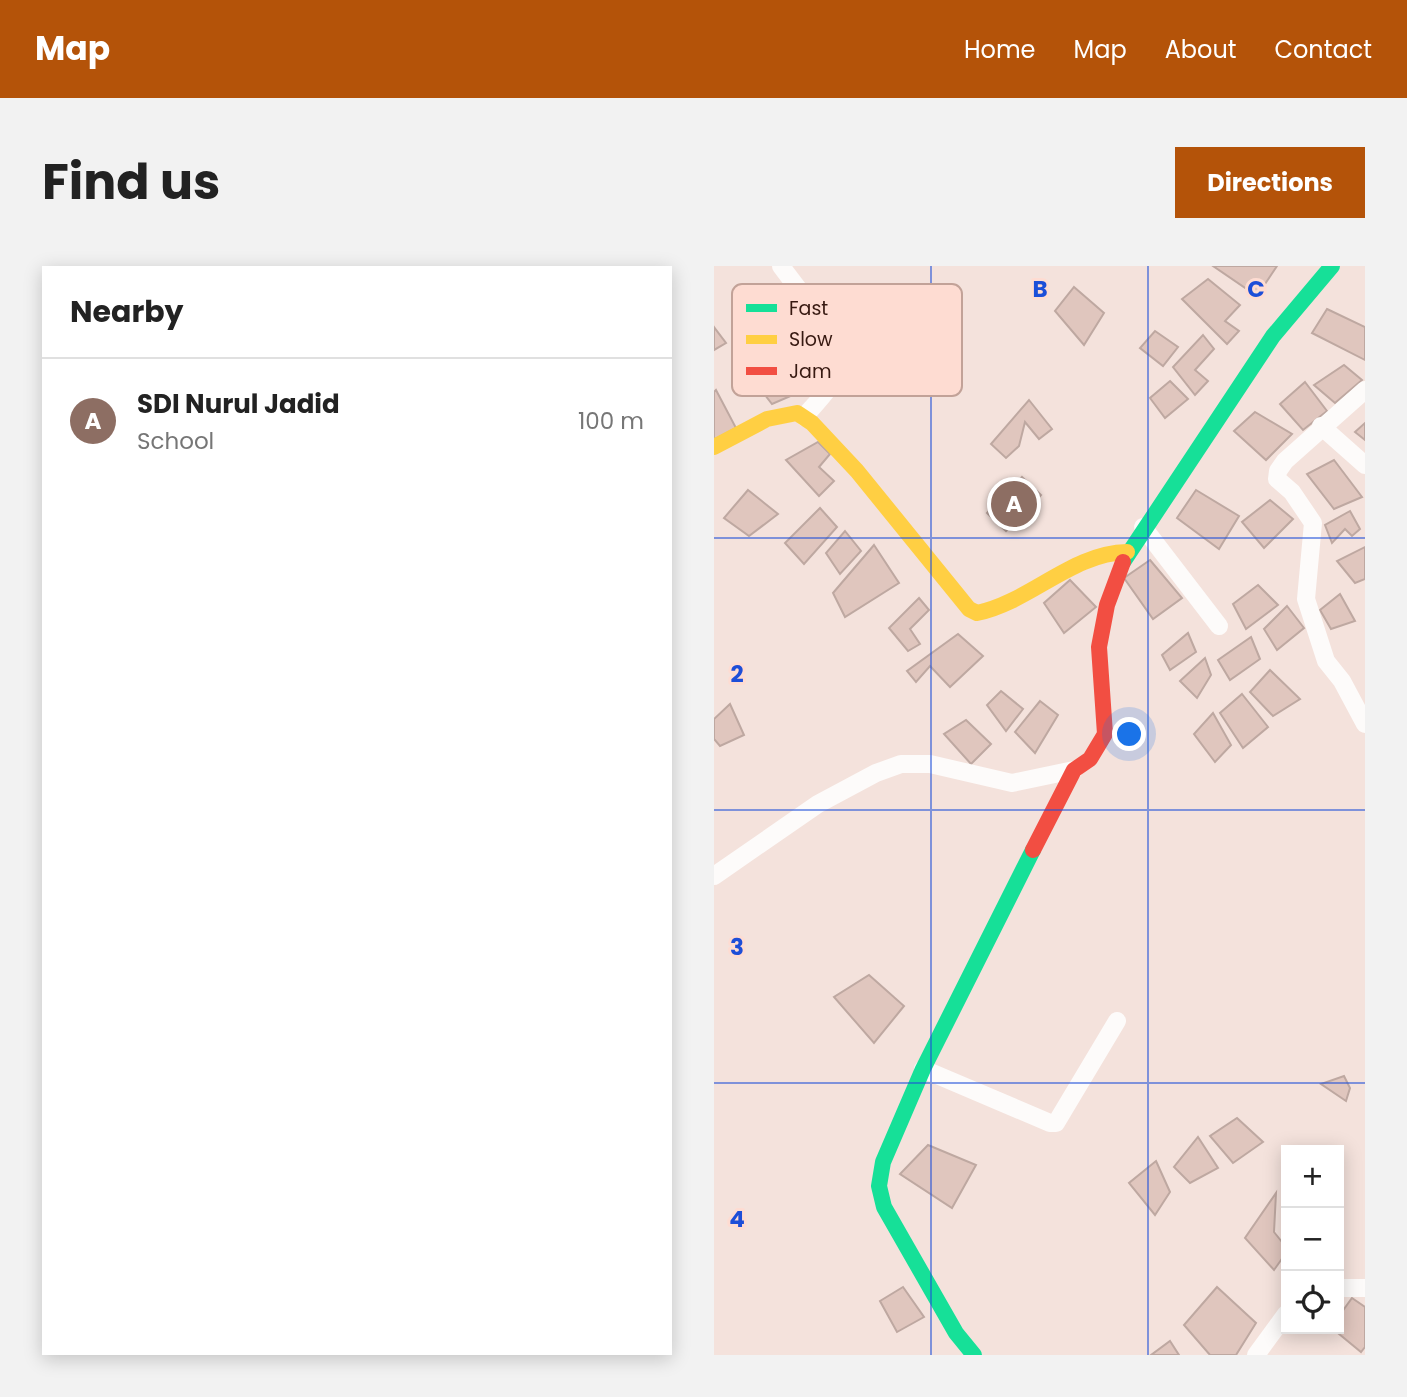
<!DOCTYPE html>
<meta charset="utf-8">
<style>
:root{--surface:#fff;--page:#f2f2f2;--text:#222;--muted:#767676;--line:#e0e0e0;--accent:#b45309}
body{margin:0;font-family:Poppins,sans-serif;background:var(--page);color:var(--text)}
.controls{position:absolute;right:21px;bottom:21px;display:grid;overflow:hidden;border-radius:0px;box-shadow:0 4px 18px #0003}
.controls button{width:63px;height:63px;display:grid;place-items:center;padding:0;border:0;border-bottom:2px solid var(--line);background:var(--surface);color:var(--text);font:35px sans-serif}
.you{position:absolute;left:416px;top:469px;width:24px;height:24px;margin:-18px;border:5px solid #fff;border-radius:50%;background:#1a73e8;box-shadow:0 0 0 10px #1a73e833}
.badge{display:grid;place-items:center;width:46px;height:46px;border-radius:50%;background:var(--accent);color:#fff;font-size:23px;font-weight:700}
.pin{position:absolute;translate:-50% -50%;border:4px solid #fff;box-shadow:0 2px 7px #0006}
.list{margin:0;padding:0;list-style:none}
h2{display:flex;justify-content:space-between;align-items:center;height:91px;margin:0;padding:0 28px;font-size:30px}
h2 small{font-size:23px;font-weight:400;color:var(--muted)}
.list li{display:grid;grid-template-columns:46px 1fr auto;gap:21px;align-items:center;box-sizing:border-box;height:126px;padding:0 28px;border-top:2px solid var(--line)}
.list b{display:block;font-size:26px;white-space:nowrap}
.list p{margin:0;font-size:23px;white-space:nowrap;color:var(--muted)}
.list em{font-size:23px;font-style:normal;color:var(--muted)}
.icon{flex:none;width:38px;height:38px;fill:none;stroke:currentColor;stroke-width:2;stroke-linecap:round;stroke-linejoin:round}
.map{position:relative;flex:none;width:651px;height:1089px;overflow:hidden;border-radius:0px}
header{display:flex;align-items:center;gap:42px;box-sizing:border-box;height:98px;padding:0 35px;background:var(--accent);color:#fff}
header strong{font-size:33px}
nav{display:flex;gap:38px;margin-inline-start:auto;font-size:24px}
.intro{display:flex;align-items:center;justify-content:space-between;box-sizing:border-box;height:168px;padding:0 42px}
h1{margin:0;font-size:49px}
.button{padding:18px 32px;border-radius:0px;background:var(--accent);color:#fff;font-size:24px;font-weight:700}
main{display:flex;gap:42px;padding:0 42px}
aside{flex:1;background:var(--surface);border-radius:0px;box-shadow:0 4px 18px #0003}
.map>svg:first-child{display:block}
</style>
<header>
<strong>Map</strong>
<nav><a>Home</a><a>Map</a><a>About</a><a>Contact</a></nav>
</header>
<div class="intro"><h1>Find us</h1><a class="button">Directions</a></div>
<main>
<aside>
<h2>Nearby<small></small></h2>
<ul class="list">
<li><span class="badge" style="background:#8d6e63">A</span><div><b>SDI Nurul Jadid</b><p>School</p></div><em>100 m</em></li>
</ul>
</aside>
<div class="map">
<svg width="651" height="1089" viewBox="0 0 651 1089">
<rect width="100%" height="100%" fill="#f4e2dc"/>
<g fill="#e0c6be" stroke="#bea8a1" stroke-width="2">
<path d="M499,0H563L543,30Z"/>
<path d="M494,13L526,39L511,55L525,65L513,78L468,33Z"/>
<path d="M360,21L390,47L370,79L341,45Z"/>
<path d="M613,43L651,61V94L598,67Z"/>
<path d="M0,61L12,77L0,84Z"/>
<path d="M441,65L464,81L449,100L426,82Z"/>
<path d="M489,69L500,83L481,104L494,115L481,129L459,101Z"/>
<path d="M62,93L93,123L58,138L33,106Z"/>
<path d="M630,99L648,114L621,137L600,119Z"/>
<path d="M456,115L474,133L451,152L436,132Z"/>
<path d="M591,116L613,145L589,164L566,138Z"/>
<path d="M2,124L22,162L0,174V126Z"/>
<path d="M315,134L338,163L325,173L311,156L305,180L292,192L277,178Z"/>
<path d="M541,146L578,168L552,194L520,165Z"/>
<path d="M651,157V174L641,166Z"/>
<path d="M104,176L116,188L105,201L120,215L105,230L72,194Z"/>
<path d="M620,194L648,231L620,243L593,208Z"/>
<path d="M308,211L327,229L292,265L273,247Z"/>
<path d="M34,224L64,248L35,270L10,252Z"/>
<path d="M482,224L525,250L505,283L463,252Z"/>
<path d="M556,234L579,253L550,282L528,256Z"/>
<path d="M106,242L123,261L90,298L71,277Z"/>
<path d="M636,245L646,263L638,270L631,263L618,277L611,259Z"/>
<path d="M131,265L147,285L126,308L112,287Z"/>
<path d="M160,279L185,317L131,351L119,327Z"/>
<path d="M651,281V313L641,317L623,295Z"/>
<path d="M436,294L468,332L439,353L410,312Z"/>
<path d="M356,314L382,341L350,367L330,337Z"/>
<path d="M544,319L564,339L532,363L519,338Z"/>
<path d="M626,328L641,355L617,363L606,344Z"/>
<path d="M205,332L215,344L196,363L206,378L194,385L175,362Z"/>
<path d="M573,340L590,362L563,384L550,363Z"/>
<path d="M474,367L482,386L456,404L448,389Z"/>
<path d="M244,368L269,390L236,421L216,400L202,416L193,405Z"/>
<path d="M537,371L546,393L516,414L504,394Z"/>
<path d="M491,392L497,409L483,432L466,415Z"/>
<path d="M556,404L586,433L559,450L536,426Z"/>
<path d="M287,425L309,443L292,465L273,439Z"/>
<path d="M528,428L554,461L529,482L506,447Z"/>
<path d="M326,435L344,449L321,487L301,466Z"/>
<path d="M16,438L30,469L6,480L0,473V453Z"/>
<path d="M499,447L517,479L501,496L480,468Z"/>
<path d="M252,454L277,478L257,498L230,468Z"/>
<path d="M155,709L190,740L160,777L120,731Z"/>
<path d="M630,810L636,822L632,835L607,818Z"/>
<path d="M523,852L549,876L519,897L496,870Z"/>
<path d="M484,871L504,902L476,917L460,901Z"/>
<path d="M214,879L262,899L238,942L186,908Z"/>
<path d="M442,895L456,926L441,949L415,917Z"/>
<path d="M562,927L560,966L572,981V987L560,1004L531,972Z"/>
<path d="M189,1021L210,1051L183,1066L166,1035Z"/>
<path d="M503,1021L542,1057L522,1089H496L470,1059Z"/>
<path d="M638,1032L651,1041V1081L647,1086L619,1063H625V1050Z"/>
<path d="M456,1075L465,1089H437Z"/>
</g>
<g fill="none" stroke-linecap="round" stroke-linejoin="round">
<g stroke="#fdfbfa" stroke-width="18">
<path d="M67,0C82,21 130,77 124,103C119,121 102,137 90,151"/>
<path d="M651,124L571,195L564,205L563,213L578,226L599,257L592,333L612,395L628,415L651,458"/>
<path d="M607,160L651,199"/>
<path d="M429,261L505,360"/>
<path d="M0,610L104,538L162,507L187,498H216L298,517L360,504"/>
<path d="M209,803L336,857H342L403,755"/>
<path d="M625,1022H651"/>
<path d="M542,1089L572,1048"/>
</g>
<g stroke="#16e098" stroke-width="16">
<path d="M409,296L559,70L618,0"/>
<path d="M260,1089L242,1067L170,941L165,920L169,896L209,803L319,584"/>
</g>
<path stroke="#ffcf43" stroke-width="16" d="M0,181L53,153L83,147L98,157L143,205L255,343L263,347C316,336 358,287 413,286"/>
<path stroke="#f24e42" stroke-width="16" d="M319,584L360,504L376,493L391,468L385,381L393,339L409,296"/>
</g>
<path fill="none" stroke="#1d4ed8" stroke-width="2" stroke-opacity="0.55" d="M217,0V1089M434,0V1089M0,272H651M0,544H651M0,817H651"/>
<rect x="18" y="18" width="230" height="112" rx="10" fill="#fedcd2" stroke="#c2a298" stroke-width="2"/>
<rect x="32" y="38" width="31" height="8" fill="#16e098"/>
<rect x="32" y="69" width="31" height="9" fill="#ffcf43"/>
<rect x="32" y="101" width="31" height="8" fill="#f24e42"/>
<g font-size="19" fill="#371911">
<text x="75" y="49">Fast</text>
<text x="75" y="80">Slow</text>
<text x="75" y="112">Jam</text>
</g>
<g font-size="23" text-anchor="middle" font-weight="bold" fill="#1d4ed8" stroke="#fedcd2" stroke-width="6" stroke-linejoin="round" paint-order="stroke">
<text x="326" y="31">B</text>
<text x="542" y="31">C</text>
<text x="23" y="416">2</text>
<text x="23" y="689">3</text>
<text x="23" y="961">4</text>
</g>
</svg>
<div class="controls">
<button>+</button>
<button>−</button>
<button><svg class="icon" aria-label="locate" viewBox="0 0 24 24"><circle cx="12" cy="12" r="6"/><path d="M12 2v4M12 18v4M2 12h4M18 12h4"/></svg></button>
</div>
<div class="you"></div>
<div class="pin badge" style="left:300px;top:238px;background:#8d6e63">A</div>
</div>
</main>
